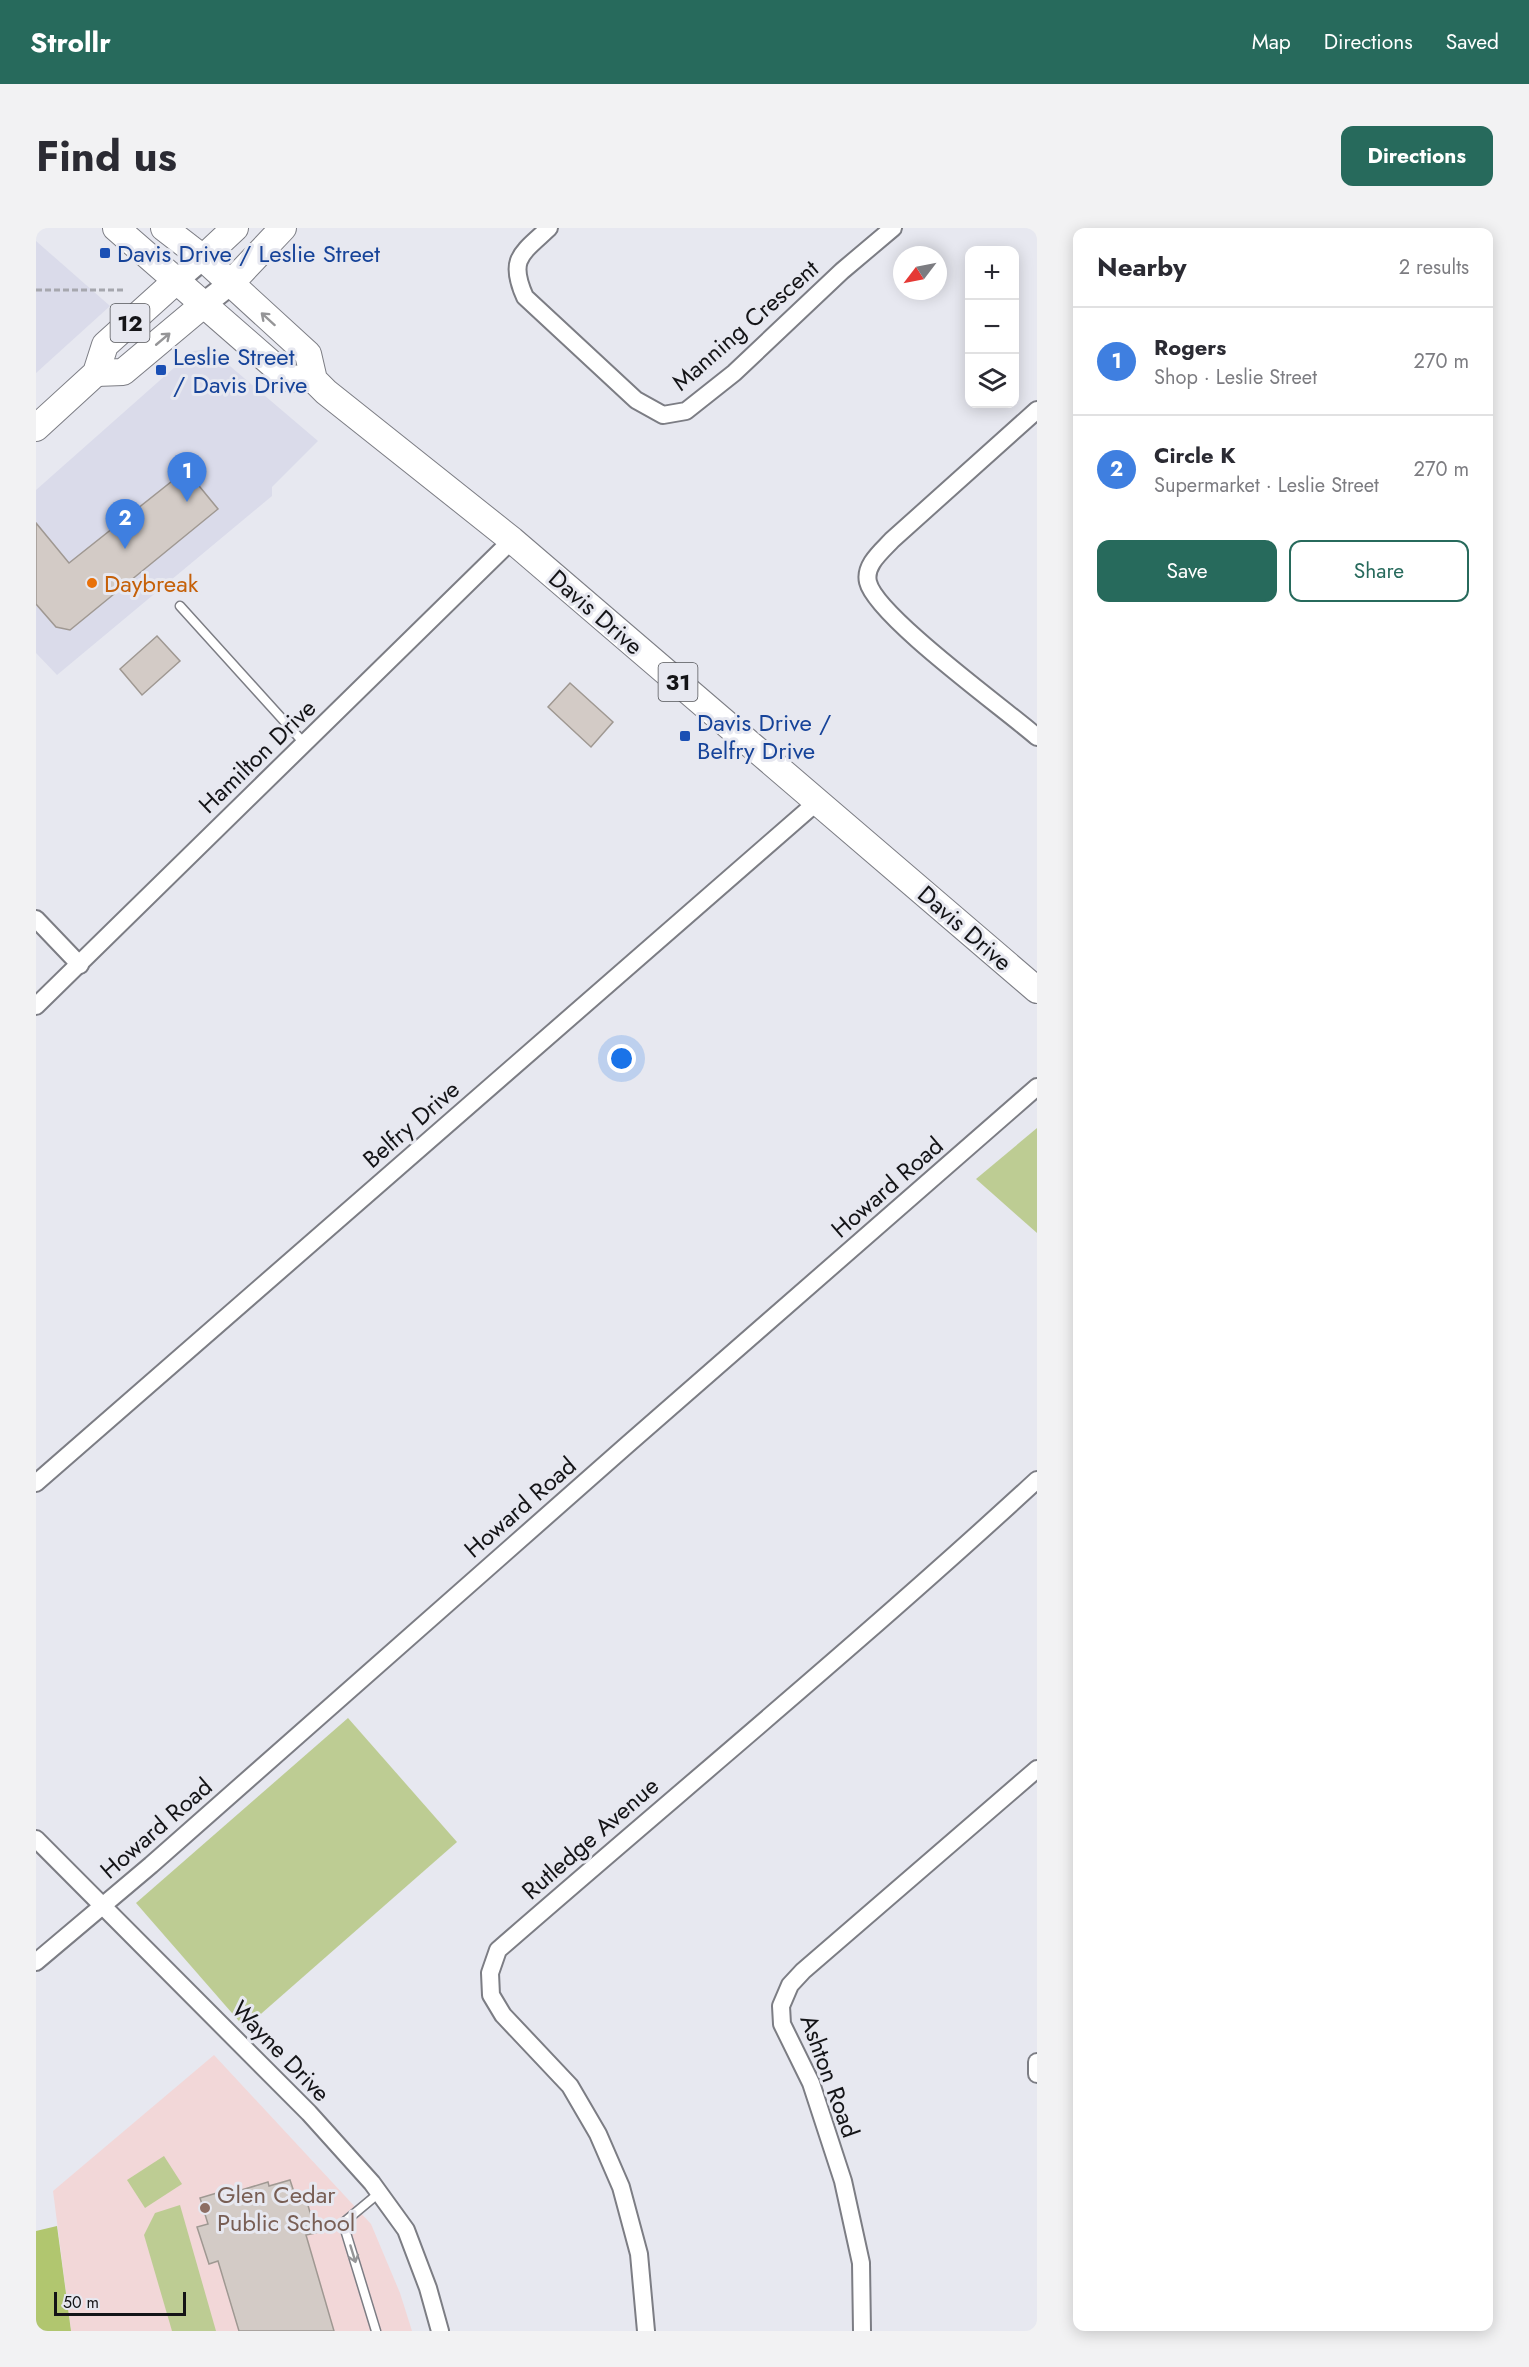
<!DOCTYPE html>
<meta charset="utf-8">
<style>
:root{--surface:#fff;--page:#f2f2f3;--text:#2b2b33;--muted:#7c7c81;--line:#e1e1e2;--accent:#276a5c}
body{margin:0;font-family:Jost,sans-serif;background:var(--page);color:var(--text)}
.controls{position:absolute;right:18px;top:18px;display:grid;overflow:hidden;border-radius:12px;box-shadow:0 3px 15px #0003}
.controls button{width:54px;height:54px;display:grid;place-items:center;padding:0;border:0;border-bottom:2px solid var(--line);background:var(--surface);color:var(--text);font:30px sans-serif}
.compass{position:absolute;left:857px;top:18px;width:54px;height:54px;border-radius:50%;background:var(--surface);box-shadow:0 3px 15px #0003;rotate:238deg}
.scale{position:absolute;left:18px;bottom:15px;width:132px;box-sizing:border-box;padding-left:6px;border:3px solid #141417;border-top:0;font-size:16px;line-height:21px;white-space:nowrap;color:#141417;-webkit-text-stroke:4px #e7e8f0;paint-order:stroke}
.you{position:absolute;left:586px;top:831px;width:21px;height:21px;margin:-15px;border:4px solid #fff;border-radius:50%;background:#1a73e8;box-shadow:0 0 0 9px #1a73e833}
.badge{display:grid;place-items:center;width:39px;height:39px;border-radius:50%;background:var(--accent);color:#fff;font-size:20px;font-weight:700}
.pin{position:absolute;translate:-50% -50px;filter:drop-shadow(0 2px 3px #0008)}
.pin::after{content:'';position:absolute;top:32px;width:21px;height:18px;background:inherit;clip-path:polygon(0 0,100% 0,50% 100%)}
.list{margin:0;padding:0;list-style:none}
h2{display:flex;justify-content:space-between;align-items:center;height:78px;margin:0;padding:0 24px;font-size:26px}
h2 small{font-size:20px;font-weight:400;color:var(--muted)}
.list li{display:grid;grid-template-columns:39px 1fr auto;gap:18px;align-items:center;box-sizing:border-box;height:108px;padding:0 24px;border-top:2px solid var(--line)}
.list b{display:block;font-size:22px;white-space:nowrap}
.list p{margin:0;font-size:20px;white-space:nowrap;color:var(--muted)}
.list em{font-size:20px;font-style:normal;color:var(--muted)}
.actions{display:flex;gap:12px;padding:18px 24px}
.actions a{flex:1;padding:14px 0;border:2px solid var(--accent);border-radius:12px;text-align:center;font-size:21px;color:var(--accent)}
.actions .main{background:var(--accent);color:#fff}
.icon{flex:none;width:33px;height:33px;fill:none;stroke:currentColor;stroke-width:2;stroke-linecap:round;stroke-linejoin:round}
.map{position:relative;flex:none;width:1001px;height:2103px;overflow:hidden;border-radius:12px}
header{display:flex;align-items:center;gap:36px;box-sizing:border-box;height:84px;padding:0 30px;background:var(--accent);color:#fff}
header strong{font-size:28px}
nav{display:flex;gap:33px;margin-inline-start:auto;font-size:21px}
.intro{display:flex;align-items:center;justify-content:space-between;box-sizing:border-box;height:144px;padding:0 36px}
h1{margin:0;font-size:42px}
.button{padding:15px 27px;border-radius:12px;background:var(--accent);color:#fff;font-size:21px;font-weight:700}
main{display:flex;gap:36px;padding:0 36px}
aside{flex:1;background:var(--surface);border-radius:12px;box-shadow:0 3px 15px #0003}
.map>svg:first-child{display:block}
</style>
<header>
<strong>Strollr</strong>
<nav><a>Map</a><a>Directions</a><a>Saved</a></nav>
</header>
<div class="intro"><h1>Find us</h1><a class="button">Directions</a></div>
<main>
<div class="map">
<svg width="1001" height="2103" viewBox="0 0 1001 2103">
<rect width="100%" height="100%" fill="#e7e8f0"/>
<g fill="#dadbea">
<path d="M0,13L74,78L0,145Z"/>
<path d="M174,121L282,213L236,259V268L21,447L0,425V262L157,123Z"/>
</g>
<path fill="#f2d7d8" d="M178,1827L335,1996L364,2065L376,2103H35L17,1963Z"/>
<g fill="#bdcc93">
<path d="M1001,900V1005L940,951Z"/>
<path d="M312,1490L421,1614L209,1800L100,1675Z"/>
<path d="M128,1928L146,1956L109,1980L91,1952Z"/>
<path d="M144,1977L180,2103H136L108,2007L119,1985Z"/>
</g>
<path fill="#b1c66f" d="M21,1998L35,2103H0V2003Z"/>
<g fill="#d3cbc6" stroke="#9f9892" stroke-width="1.5">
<path d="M150,242L182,281L34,402L20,399L0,376V295L33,335Z"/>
<path d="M121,408L144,433L106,467L84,441Z"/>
<path d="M534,455L577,494L555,519L512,479Z"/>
<path d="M254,1952L260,1970L269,1967L280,2005L270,2007L298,2103H203L182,2033L173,2036L161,1999L172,1996L164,1970L191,1962L192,1966L232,1954L233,1958Z"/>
</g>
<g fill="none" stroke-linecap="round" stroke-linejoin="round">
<defs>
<g id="lane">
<path d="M144,378L268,515"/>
<path d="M340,2103L307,1995L343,1965"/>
</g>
<g id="street">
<path d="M513,0C485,26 472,31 489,69L600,172L627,187L650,183L698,145L806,43L857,0"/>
<path d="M1001,182L856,312C846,323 828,337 832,354C840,388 969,481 1001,509"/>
<path d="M0,691L44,737"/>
<path d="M0,778L476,312"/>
<path d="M0,1255L781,574"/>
<path d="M0,1611L273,1885L336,1955L370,2002L392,2060L404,2103"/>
<path d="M0,1734L115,1637L591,1217L1001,859"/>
<path d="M1001,1834V1846"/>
<path d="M610,2103L603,2026L585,1959L562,1906L534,1858L467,1787L455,1767L454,1745L462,1722C641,1566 825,1414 1001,1252"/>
<path d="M826,2103L825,2035L807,1953L775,1855L746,1796L745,1778L754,1757L767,1743L1001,1541"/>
</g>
<g id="secondary">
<path d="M140,53L167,30"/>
<path d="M167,77L195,55"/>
</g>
<g id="primary">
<path d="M80,0L252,150L278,152"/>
<path d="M128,0L167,30L272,126L278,152L290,164L476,312L1001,762"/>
<path d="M167,30L199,0"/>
<path d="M195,55L247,0"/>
<path d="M60,145L87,144L167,77"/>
<path d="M0,200L60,145L69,117L140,53"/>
</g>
</defs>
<use href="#lane" stroke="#7c7d84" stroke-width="11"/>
<use href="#street" stroke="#7c7d84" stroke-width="20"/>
<use href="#secondary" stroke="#7c7d84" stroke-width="26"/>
<use href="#primary" stroke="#7c7d84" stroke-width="28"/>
<path stroke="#a6a7ae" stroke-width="3" stroke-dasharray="6 3" stroke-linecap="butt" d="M0,62H89"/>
<use href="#lane" stroke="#fff" stroke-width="8"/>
<use href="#street" stroke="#fff" stroke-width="16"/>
<use href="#secondary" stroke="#fff" stroke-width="22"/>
<use href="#primary" stroke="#fff" stroke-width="26"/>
</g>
<defs><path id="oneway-shaft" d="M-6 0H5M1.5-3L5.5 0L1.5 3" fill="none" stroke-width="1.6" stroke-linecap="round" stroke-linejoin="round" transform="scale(1.5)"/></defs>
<g stroke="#959597">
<use href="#oneway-shaft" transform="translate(232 91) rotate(-138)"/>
<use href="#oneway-shaft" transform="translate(127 111) rotate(-40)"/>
<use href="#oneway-shaft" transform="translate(317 2026) rotate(73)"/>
</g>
<g fill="#1a4fb4" stroke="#e7e8f0" stroke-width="2">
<rect x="63" y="19" width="12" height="12" rx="3"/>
<rect x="119" y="136" width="12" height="12" rx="3"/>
<rect x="643" y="502" width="12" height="12" rx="3"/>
</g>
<circle fill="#e8710a" stroke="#e7e8f0" stroke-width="2" cx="56" cy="355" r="6"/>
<circle fill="#8d6e63" stroke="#e7e8f0" stroke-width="2" cx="169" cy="1980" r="6"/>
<g text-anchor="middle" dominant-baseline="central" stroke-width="6" stroke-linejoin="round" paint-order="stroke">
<g fill="#e7e8f0" stroke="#535458" stroke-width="1.5">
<rect x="74.5" y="76" width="39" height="38" rx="4.5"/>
<rect x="622.5" y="435" width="39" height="38" rx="4.5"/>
</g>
<g font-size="22" font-weight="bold" fill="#141417">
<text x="94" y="95">12</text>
<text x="642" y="454">31</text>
</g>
<g font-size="24" fill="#164399" stroke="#e7e8f0" text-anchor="start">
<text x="81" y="25">Davis Drive / Leslie Street</text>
<text x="137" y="128">Leslie Street<tspan x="137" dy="28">/ Davis Drive</tspan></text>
<text x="661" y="494">Davis Drive /<tspan x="661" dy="28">Belfry Drive</tspan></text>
</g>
<g font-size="24" fill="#141417" stroke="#e7e8f0">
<text transform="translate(709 97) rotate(-41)">Manning Crescent</text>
<text transform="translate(560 384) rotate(41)">Davis Drive</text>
<text transform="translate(221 528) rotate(-44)">Hamilton Drive</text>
<text transform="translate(929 700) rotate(41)">Davis Drive</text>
<text transform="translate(375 896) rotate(-41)">Belfry Drive</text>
<text transform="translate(851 959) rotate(-41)">Howard Road</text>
<text transform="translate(484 1279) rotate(-41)">Howard Road</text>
<text transform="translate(120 1600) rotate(-41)">Howard Road</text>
<text transform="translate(554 1610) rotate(-41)">Rutledge Avenue</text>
<text transform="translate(245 1823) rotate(46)">Wayne Drive</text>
<text transform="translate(794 1848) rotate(70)">Ashton Road</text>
</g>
<g font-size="24" fill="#c56008" stroke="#e7e8f0" text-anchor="start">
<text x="68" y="355">Daybreak</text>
</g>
<g font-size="24" fill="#785e54" stroke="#e7e8f0" text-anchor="start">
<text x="181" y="1966">Glen Cedar<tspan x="181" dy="28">Public School</tspan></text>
</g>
</g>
</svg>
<div class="controls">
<button>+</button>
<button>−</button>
<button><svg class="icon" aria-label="layers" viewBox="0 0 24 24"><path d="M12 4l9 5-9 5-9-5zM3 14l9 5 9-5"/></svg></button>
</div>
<svg class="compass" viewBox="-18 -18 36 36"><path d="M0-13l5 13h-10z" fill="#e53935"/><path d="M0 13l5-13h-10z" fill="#7c7c81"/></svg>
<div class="scale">50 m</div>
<div class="you"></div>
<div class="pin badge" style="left:151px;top:274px;background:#3f7fe0">1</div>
<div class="pin badge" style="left:89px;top:321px;background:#3f7fe0">2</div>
</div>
<aside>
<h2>Nearby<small>2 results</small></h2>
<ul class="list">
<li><span class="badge" style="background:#3f7fe0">1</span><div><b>Rogers</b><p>Shop · Leslie Street</p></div><em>270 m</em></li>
<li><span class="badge" style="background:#3f7fe0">2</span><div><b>Circle K</b><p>Supermarket · Leslie Street</p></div><em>270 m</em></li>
</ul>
<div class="actions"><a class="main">Save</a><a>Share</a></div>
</aside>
</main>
